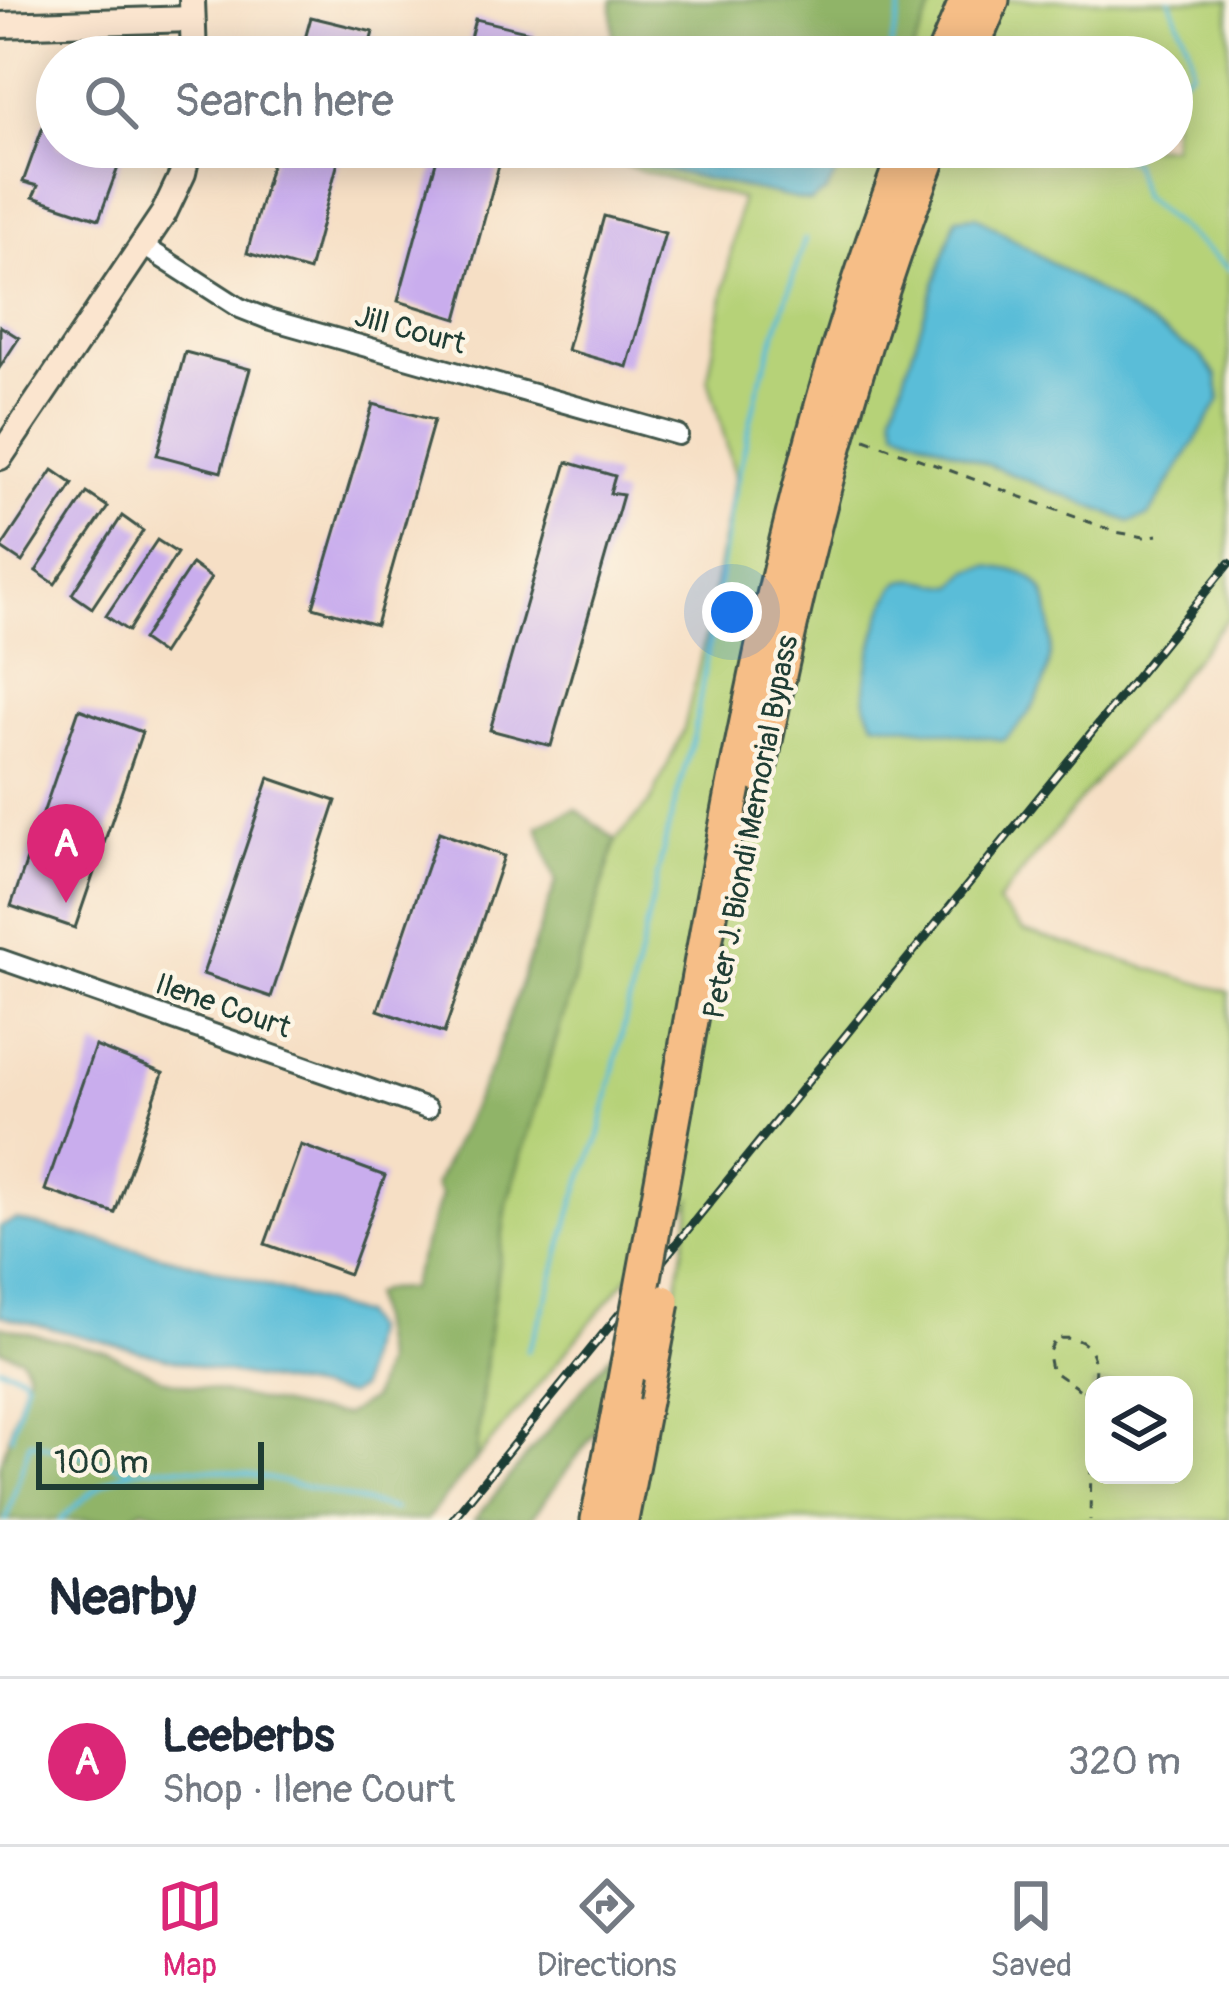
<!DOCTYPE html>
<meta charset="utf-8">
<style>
:root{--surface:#fff;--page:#f6f6f7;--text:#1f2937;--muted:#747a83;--line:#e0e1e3;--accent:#db2777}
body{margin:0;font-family:Pangolin,sans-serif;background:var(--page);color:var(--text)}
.controls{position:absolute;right:36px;bottom:36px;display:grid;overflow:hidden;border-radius:24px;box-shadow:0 6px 30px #0003}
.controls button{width:108px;height:108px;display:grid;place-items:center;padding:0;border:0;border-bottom:3px solid var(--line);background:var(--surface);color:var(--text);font:60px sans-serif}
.scale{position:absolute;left:36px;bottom:30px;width:228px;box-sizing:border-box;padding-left:12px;border:6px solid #1f3d34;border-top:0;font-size:33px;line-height:42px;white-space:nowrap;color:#1f3d34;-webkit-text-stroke:9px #fcf5e5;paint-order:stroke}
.you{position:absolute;left:732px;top:612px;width:42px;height:42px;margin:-30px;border:9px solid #fff;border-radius:50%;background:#1a73e8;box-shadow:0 0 0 18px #1a73e833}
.badge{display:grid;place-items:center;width:78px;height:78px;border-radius:50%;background:var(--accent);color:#fff;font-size:39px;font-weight:700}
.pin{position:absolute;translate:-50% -99px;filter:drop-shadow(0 3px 6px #0008)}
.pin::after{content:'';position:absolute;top:63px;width:42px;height:36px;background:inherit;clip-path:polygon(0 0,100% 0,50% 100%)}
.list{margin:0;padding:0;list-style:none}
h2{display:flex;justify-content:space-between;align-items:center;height:156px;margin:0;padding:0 48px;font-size:51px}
h2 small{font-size:39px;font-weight:400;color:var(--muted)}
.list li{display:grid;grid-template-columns:78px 1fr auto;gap:36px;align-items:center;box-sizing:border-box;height:168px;padding:0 48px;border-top:3px solid var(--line)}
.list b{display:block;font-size:45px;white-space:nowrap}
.list p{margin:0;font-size:39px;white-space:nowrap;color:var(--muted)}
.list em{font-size:39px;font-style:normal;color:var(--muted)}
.icon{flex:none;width:66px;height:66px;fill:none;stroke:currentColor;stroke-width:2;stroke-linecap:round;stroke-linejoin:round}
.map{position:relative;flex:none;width:1229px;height:1520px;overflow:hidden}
.search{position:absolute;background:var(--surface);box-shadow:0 6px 30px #0003;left:36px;right:36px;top:36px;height:132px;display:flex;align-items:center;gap:30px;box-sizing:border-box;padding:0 42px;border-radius:66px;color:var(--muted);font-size:45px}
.sheet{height:324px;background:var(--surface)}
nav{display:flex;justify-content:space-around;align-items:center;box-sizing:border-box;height:168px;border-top:3px solid var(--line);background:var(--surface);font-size:33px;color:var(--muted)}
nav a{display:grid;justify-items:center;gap:6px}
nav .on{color:var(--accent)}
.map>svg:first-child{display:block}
</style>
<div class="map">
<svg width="1229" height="1520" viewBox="0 0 1229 1520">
<rect width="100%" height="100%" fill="#fcf5e5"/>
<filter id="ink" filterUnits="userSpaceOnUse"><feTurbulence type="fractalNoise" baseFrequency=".00833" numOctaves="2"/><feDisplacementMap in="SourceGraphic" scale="24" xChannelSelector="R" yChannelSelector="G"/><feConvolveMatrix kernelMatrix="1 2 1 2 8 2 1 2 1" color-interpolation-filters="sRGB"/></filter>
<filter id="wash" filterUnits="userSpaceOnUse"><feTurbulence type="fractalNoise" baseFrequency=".004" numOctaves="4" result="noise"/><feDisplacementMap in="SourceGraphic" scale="48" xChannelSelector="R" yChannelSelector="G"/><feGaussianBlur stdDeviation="2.7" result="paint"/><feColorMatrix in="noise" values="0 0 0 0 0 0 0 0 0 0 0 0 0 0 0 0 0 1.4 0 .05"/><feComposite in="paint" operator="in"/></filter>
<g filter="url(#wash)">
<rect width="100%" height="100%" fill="#f6dfc5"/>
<path fill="#b6d278" stroke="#6a8856" stroke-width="3" fill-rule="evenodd" d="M895,0H1229V616L997,903L1023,931L1229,992V1520H635L692,1200L476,1460L487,1345L507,1203L616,840L651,801L684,729L707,630L735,475L708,378L741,199L585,154L586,147H1172V57H892ZM1094,1385H1184V1475H1094Z"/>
<g fill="#90b468" stroke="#58784e" stroke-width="3">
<path d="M612,0H935L910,57H670L613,44Z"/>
<path d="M576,809L616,840L507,1203L487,1345L476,1460L426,1520H188L142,1509L126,1520H0V1467L28,1371L21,1357L0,1350V1326L107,1352L166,1380L309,1411L345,1415L372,1399L383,1363L372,1295L382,1290L409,1289L441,1196L435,1185L493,1063L556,882L538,826Z"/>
<path d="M613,1352L605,1419L530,1520H474Z"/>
</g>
<g fill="#5abdd8" stroke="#3c7d86" stroke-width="3">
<path d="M628,46L726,57H606Z"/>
<path d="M596,147H850L827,191L810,202L598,155Z"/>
<path d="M976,216L1201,356L1217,376L1220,400L1149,516L1130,522L897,428L893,411L956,218Z"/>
<path d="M988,566C1002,569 1023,570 1033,580C1045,590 1047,598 1049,613C1057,661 1043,709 1003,740L874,722C872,716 868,710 866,704C861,683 881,598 899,583C910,574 940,586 955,586L969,571Z"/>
<path d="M16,1220L204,1266L361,1315L370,1330L359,1389L348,1395L213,1370L0,1315V1227Z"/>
</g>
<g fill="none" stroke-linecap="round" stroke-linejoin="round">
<g stroke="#5abdd8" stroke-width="4.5">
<path d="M1170,0L1190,51L1191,70L1172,84"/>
<path d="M888,57L903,0"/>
<path d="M1062,57L1083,51H1113L1119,57"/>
<path d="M1095,147L1132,162L1142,197L1229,269"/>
<path d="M527,1351C558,1283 565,1208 598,1141L667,833L694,734L732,502L758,389L805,239"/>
<path d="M0,1367L21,1374L26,1381L11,1437"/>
<path d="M6,1520L30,1442L131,1469"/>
<path d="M61,1520C79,1501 111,1474 138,1470C211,1457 323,1492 395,1510"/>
</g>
</g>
<g id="blocks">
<g fill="#c9aded">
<path d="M311,17L373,32L366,57H300Z"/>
<path d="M475,19L535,33L528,57H465Z"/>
<path d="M45,121L57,126V147H114L124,151L99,219L33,197L38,186L23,182Z"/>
<path d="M276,147H342L309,271L247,253Z"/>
<path d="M440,147H504L457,319L398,301Z"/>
<path d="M604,216L665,233L627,367L567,350Z"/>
<path d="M0,326L19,338L0,367Z"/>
<path d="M185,352L250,369L221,472L157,455Z"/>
<path d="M373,404L434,420L376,625L313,607Z"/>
<path d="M567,462L615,476L610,493L623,495L551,746L490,730Z"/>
<path d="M53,470L73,484L22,562L1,548Z"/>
<path d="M87,493L108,507L55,584L36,571Z"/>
<path d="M122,516L143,531L92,608L72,594Z"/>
<path d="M157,540L177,553L128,631L106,616Z"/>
<path d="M192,564L211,578L162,654L142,640Z"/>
<path d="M79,709L142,732L75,928L11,906Z"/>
<path d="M269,778L336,801L271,997L203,974Z"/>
<path d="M439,832L504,856L444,1033L378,1010Z"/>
<path d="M95,1046L163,1073L115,1213L45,1190Z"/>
<path d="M301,1145L385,1176L349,1274L265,1244Z"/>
</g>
</g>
</g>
<g filter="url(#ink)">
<use href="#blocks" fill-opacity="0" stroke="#3f554a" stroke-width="3"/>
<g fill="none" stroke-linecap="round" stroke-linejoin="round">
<defs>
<g id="street">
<path d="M142,245L240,308L268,319L678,435"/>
<path d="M0,959L427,1109"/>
</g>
<g id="secondary">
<path d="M192,0L194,57"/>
<path d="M0,25L192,19"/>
<path d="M0,457L164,213L183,173L189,147"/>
</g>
<g id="highway">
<path d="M943,57L967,0"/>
<path d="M968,57L992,0"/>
<path d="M758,775C801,562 854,351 933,147"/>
<path d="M667,1154C729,814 781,471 908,147"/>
<path d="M598,1520L622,1396"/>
<path d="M621,1520L651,1365"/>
</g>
</defs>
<use href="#street" stroke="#3f554a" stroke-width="24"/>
<use href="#secondary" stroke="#3f554a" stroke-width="30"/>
<use href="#highway" stroke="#3f554a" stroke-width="39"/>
<g stroke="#3f554a" stroke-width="3" stroke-dasharray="9 9" stroke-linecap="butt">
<path d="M865,439L1116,532L1144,537L1158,535"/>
<path d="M1083,1392L1094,1380C1098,1351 1086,1334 1055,1339L1048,1354L1051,1370L1083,1392L1092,1404L1090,1520"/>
</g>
<use href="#street" stroke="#fff" stroke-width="18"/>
<use href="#secondary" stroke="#fbe5cf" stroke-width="24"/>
<use href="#highway" stroke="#f6be87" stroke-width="33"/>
<defs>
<path id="rail" d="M452,1520L1229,563"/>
</defs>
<use href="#rail" stroke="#1f3d34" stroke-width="9"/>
<use href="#rail" stroke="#fcf5e5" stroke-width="4.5" stroke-dasharray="14" stroke-linecap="butt"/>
<defs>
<g id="highway-bridge">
<path d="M651,1365L663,1302"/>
<path d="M622,1396L667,1154"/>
</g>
</defs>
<use href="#highway-bridge" stroke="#3f554a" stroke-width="39" stroke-linecap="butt"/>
<use href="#highway-bridge" stroke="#f6be87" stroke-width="33"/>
</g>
</g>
<g text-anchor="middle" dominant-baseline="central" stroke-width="9" stroke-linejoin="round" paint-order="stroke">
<g font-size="30" fill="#1f3d34" stroke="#fcf5e5">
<text transform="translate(410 330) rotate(15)">Jill Court</text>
<text transform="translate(751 827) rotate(-79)">Peter J. Biondi Memorial Bypass</text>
<text transform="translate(223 1006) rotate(19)">Ilene Court</text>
</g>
</g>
</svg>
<div class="controls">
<button><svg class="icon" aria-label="layers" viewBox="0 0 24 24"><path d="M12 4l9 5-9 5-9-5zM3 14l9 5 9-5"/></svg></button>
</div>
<div class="scale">100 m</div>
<div class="you"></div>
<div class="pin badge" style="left:66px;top:903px">A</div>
<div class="search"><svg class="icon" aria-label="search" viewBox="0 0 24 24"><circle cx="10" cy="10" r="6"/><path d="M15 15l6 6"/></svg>Search here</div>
</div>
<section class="sheet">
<h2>Nearby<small></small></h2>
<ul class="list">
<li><span class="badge">A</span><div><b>Leeberbs</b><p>Shop · Ilene Court</p></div><em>320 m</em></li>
</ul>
</section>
<nav>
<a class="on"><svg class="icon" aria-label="map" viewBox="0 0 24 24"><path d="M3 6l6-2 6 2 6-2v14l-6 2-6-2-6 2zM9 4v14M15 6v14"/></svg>Map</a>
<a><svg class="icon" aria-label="directions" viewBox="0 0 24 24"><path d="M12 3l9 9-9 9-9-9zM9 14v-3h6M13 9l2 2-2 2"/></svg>Directions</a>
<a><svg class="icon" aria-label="saved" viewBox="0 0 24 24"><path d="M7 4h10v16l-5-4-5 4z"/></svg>Saved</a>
</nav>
